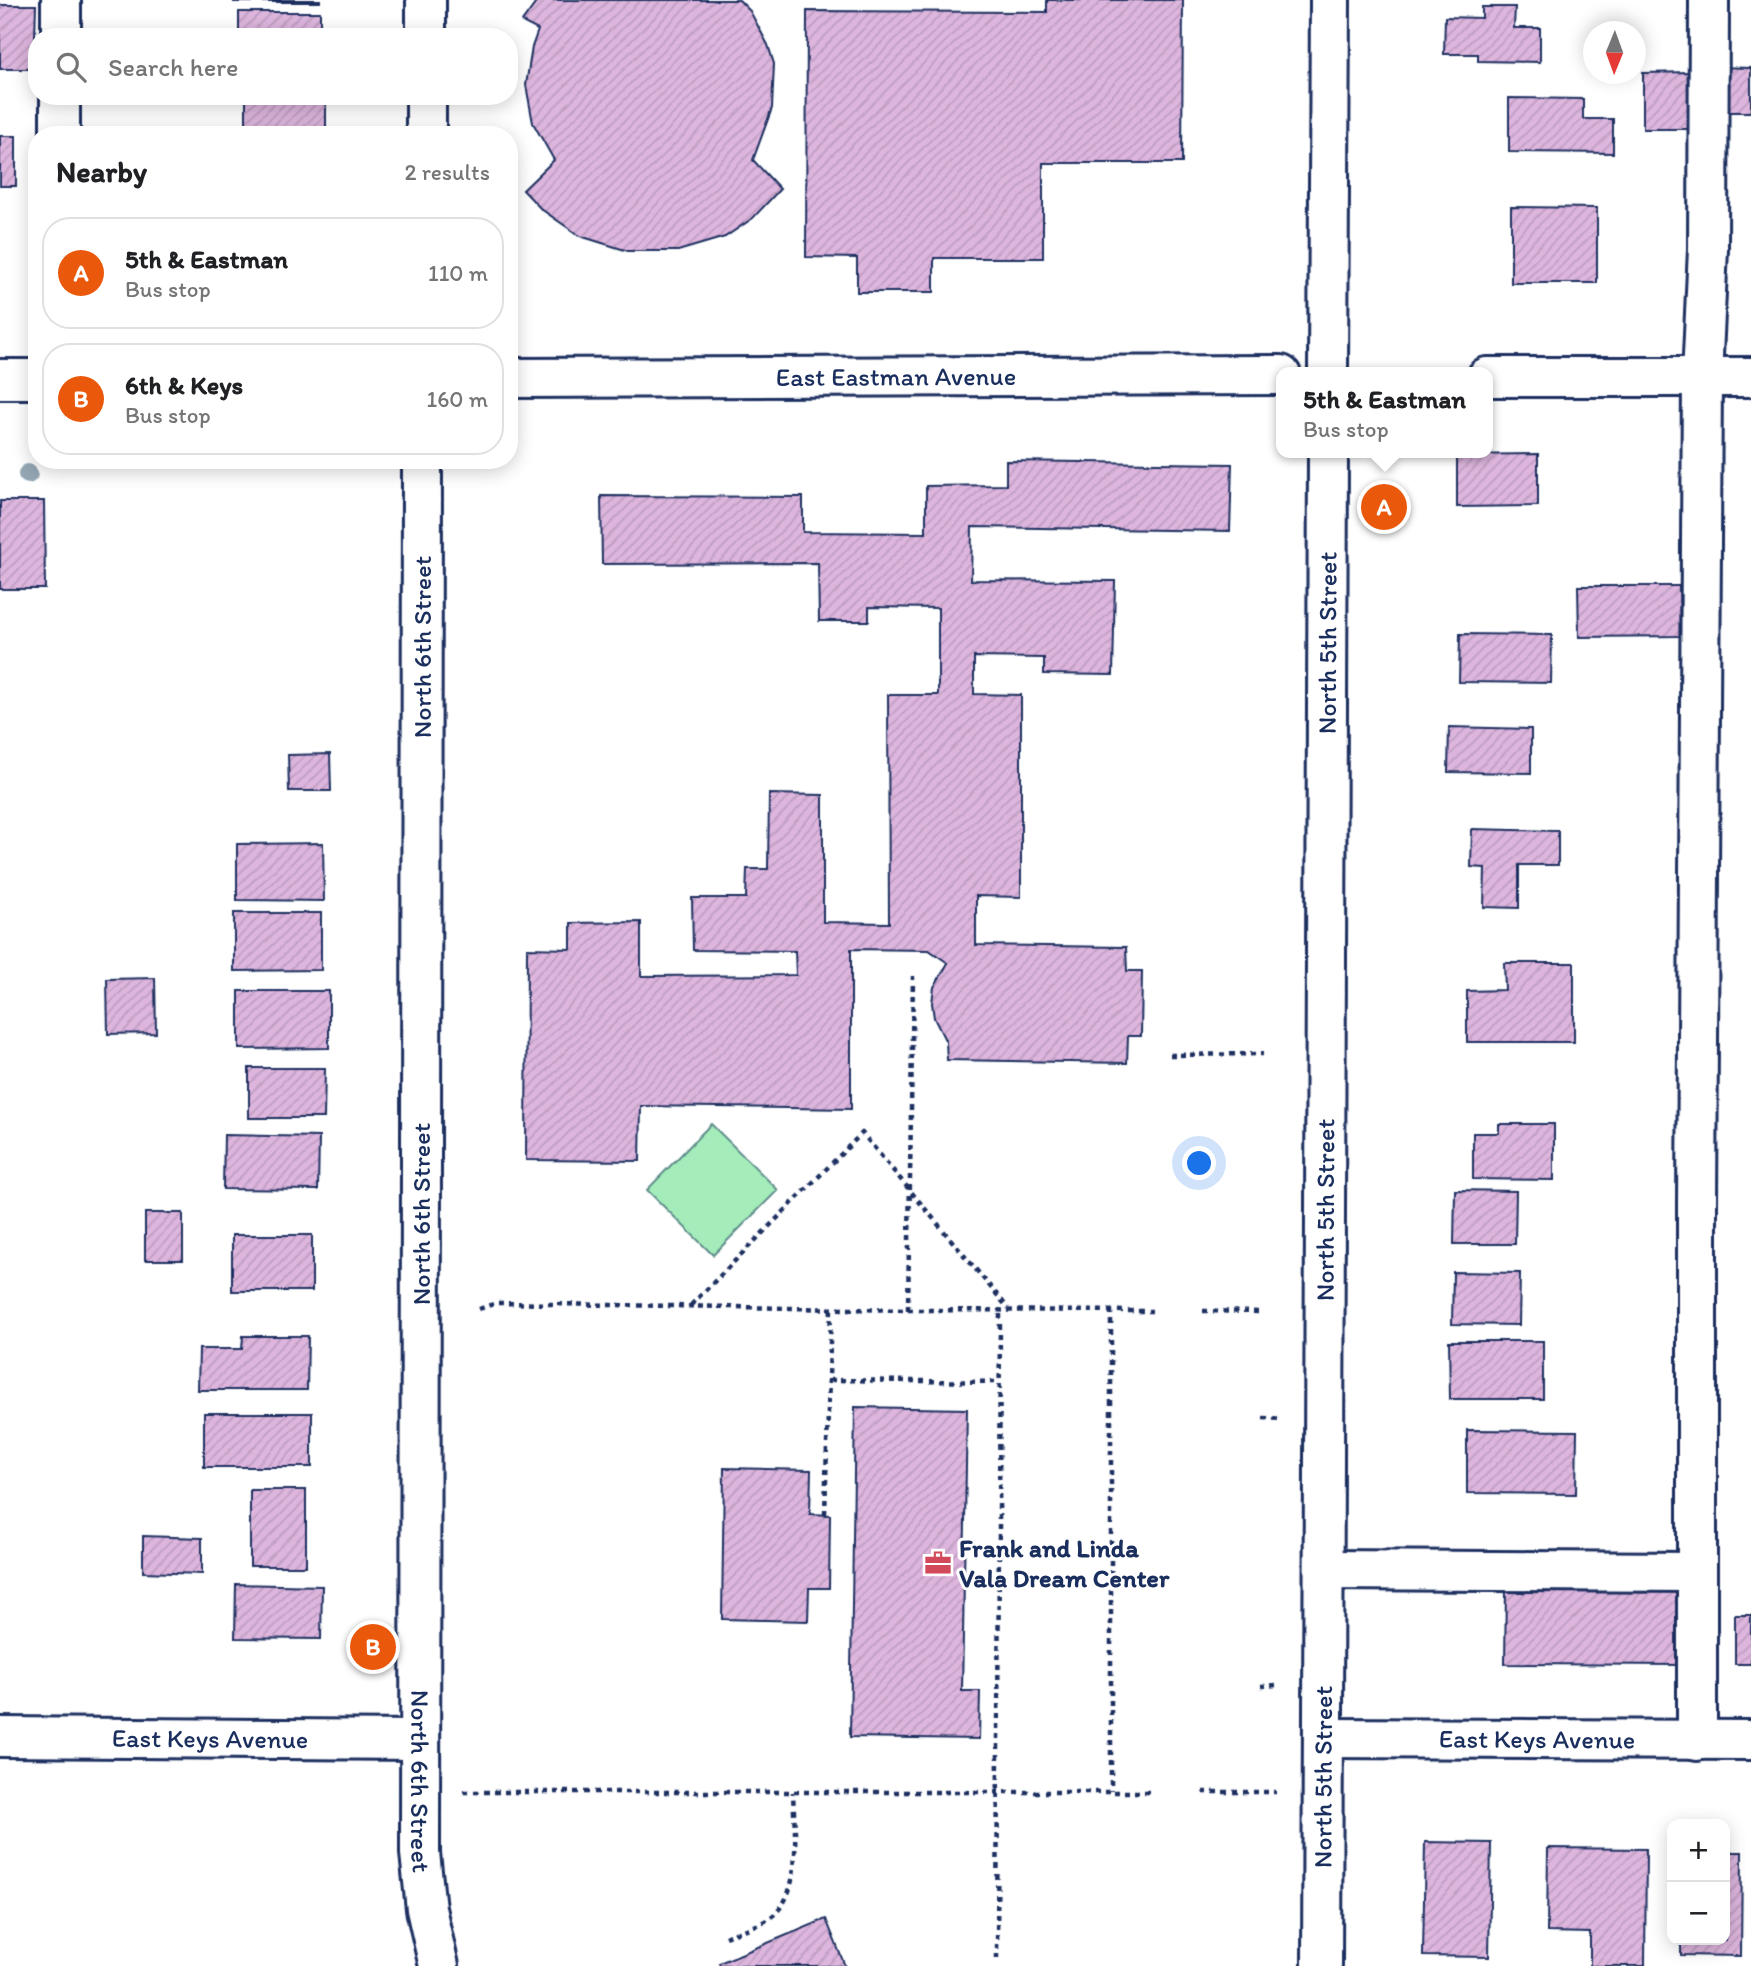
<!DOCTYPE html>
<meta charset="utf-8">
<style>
:root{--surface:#fff;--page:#f2f2f2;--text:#202124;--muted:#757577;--line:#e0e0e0;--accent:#ea580c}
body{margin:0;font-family:Itim,sans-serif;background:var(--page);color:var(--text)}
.controls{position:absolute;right:21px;bottom:21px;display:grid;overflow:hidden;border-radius:14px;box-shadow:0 4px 18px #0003}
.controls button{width:63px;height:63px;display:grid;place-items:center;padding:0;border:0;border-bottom:2px solid var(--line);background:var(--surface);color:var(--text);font:35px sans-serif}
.compass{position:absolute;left:1583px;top:21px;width:63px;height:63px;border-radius:50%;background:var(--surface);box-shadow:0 4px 18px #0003;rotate:181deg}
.you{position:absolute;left:1200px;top:1164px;width:24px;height:24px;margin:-18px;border:5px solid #fff;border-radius:50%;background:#1a73e8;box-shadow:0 0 0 10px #1a73e833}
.badge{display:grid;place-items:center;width:46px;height:46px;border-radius:50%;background:var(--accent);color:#fff;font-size:23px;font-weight:700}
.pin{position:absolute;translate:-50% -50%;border:4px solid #fff;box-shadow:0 2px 7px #0006}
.popup{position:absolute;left:1276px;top:367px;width:217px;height:91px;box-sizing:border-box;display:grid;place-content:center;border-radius:14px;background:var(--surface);filter:drop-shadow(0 2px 5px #0005);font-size:23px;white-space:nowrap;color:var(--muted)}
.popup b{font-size:26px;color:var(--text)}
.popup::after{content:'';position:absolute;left:50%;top:100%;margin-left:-14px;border:14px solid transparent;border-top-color:var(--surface)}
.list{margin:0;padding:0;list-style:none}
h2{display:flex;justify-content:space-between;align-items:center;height:91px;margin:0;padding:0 28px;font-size:30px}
h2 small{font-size:23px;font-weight:400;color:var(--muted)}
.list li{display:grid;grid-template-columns:46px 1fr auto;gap:21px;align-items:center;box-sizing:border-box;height:112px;margin:0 14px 14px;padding:0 14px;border:2px solid var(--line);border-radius:28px}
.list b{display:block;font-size:26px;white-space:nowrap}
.list p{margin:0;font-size:23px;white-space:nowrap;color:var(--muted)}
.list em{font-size:23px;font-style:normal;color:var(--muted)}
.icon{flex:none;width:38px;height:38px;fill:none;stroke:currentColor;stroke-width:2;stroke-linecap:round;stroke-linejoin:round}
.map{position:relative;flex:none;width:1751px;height:1966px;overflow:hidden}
.search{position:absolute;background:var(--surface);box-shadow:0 4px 18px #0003;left:28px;top:28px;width:490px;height:77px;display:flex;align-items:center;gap:18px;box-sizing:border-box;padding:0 24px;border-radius:28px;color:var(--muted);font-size:26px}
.panel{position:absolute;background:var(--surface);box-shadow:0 4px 18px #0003;left:28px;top:126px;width:490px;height:343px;border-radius:28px}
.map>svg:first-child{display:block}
</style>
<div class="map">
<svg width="1751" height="1966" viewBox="0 0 1751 1966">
<defs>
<pattern id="building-hatch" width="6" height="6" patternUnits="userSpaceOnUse" patternTransform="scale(1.75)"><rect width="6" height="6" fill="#ddb5dd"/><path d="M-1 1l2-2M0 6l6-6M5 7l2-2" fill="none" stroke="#bd9cc0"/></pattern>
</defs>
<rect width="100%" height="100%" fill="#fff"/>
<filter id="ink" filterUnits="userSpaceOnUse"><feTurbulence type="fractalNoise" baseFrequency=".0143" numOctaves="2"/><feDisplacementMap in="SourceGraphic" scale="14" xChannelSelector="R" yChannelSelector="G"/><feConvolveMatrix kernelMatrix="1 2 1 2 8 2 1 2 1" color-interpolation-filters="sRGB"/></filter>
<g filter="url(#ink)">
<path fill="#a4ecba" stroke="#608e8c" stroke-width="2" d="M711,1124L778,1190L713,1255L647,1190Z"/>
<g fill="url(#building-hatch)" stroke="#1b2f5e" stroke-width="2">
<rect x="234" y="0" width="86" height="2"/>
<path d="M538,0H739L750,11L768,45L774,64L772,108L753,160L780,189L753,218L725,237L678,251H628L580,236L541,209L523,190L554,160L533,123L526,85L532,47L538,30L522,22Z"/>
<path d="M1047,0H1183L1182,163H1043V258H934V292H857V258L806,257L807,11L1047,12Z"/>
<path d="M0,5H36L34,69H0Z"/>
<path d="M1482,7H1515L1514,28H1540V62L1478,61V54H1444L1445,17L1482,18Z"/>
<rect x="239" y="12" width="81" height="25"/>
<path d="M1716,67L1751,68V112H1716Z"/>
<path d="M1691,72V129H1643V73Z"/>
<rect x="246" y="96" width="80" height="39"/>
<path d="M1509,98L1583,99V119H1613V153L1509,152Z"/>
<rect x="0" y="136" width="16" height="50"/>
<path d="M1511,207L1597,208V283H1511Z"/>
<path d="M1538,454V506L1457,507V455Z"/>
<path d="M1006,461L1232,464L1230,531L972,527L971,580L1115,581L1113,675L1044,674V658L974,657V694L1021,695V897L976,896V945L1126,947L1127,971H1142L1141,1036H1128L1127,1063L947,1060L946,1042L934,1018L932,1003L934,987L948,963L929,950L851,949V1109L641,1106L640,1161L526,1160L527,948L571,949V923L641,922V976L796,975L795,951L693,950L692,898H746L747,869H768L769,794L823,795V922L889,923L888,695H938V608L869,607V621H819L818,563L602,564L601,496L803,497V532L926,533V486L1006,485Z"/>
<path d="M0,501H44L45,589H0Z"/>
<path d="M1578,586H1679L1680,636L1579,637Z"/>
<path d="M1460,634L1552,635L1551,683L1459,682Z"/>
<path d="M1449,727L1531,729V773L1448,772Z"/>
<path d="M330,754L331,791H289L288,755Z"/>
<path d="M1472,829L1558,831V865H1519V908L1484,907L1485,868L1471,867Z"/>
<path d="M323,843L324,901L237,900V844Z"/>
<path d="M234,913H321V970L234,971Z"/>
<path d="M1504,963H1574V1042H1467V991L1505,990Z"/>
<path d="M155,978L156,1033L108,1034L107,979Z"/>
<path d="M239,991H329V1048L239,1049Z"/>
<path d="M249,1068H325L324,1118H249Z"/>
<path d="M1499,1124H1554V1180L1473,1179V1133H1499Z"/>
<path d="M224,1135L319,1137L318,1190L223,1189Z"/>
<path d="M1455,1190L1516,1191L1515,1244H1454Z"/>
<rect x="145" y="1213" width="38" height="47"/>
<rect x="232" y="1235" width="80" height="56"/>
<path d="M1453,1272L1520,1273L1519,1325L1452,1324Z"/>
<path d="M243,1336H308L307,1390H198L199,1349H242Z"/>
<path d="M1449,1341H1543V1399H1450Z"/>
<path d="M855,1407L967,1409L962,1691H980L979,1739L850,1737Z"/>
<rect x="204" y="1413" width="108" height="54"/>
<path d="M1467,1430L1577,1431L1576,1494L1467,1493Z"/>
<path d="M724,1468L811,1470L810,1514L830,1515L829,1588H809L808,1621L722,1619Z"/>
<rect x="250" y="1490" width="56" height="76"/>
<path d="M143,1536L202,1538V1574L143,1572Z"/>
<path d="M236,1584L322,1586L321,1639L235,1638Z"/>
<path d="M1506,1588L1681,1589V1665L1505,1664Z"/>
<rect x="1735" y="1615" width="16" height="49"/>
<path d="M1425,1842L1491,1843L1489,1957L1423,1956Z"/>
<path d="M1548,1848L1646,1849L1645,1966H1590V1933L1547,1932Z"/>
<path d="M1725,1852H1742L1741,1956L1681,1955V1940H1725Z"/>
<path d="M826,1919L845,1966H720L719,1963Z"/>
</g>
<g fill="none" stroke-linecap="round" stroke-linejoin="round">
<defs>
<g id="minor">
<path d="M61,37V0"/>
<path d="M60,135V96"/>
<path d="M1487,377H1751"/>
<path id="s1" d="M509,378L1281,375"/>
<path d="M0,379H37"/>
<path d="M1324,1570L1697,1572"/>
<path id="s2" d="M0,1737L420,1740"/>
<path id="s3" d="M1323,1738L1751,1740"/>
<path d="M1697,1741V1206L1702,377L1708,249L1709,0"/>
</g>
<g id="major">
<path d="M426,37V0"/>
<path d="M426,135V96"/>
<path d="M1328,372L1330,0"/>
<path id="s4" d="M422,460L420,1853L426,1909L439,1966"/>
<path id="s5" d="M1322,1966L1328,453"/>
</g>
</defs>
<use href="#minor" stroke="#1b2f5e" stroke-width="44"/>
<use href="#major" stroke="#1b2f5e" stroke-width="44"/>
<g stroke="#1b2f5e" stroke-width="4.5" stroke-dasharray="5 5" stroke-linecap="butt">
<path d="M1170,1055L1263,1054"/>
<path d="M691,1305L862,1133L1008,1308"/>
<path d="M479,1309L496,1303L908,1310L1152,1311"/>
<path d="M908,1310L913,976"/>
<path d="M1111,1310V1791"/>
<path d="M1203,1311L1263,1312"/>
<path d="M830,1380L1000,1382"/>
<path d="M1263,1418L1283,1419"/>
<path d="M825,1514L831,1309"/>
<path d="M1261,1686L1278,1685"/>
<path d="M464,1792H1150"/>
<path d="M1203,1792H1276"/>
<path d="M725,1937C739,1931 759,1926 771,1917C804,1893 794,1828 793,1792"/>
<path d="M997,1959L1000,1309"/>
</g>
<use href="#minor" stroke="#fff" stroke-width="38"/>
<use href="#major" stroke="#fff" stroke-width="38"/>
</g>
<circle fill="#94a6b3" cx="28" cy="474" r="10"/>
</g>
<defs>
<symbol id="office-bare" viewBox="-9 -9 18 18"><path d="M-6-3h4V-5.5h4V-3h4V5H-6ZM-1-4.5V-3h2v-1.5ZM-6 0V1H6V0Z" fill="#d1495b" stroke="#fff" stroke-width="2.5" paint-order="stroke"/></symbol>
</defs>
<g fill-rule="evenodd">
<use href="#office-bare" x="919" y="1544" width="38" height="38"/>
</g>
<g text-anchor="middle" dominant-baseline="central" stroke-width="6" stroke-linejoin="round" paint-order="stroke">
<g font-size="26" fill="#1b2f5e" stroke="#fff">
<text stroke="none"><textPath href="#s1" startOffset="387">East Eastman Avenue</textPath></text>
<text stroke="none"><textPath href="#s5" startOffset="1323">North 5th Street</textPath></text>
<text transform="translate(422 647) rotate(-90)">North 6th Street</text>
<text stroke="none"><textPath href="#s5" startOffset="756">North 5th Street</textPath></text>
<text transform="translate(421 1214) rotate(-90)">North 6th Street</text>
<text stroke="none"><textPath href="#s2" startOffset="210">East Keys Avenue</textPath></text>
<text stroke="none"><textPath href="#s3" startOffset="214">East Keys Avenue</textPath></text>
<text stroke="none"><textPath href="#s5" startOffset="189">North 5th Street</textPath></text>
<text stroke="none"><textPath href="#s4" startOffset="1321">North 6th Street</textPath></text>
</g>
<g font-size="26" font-weight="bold" fill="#1b2f5e" stroke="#fff" text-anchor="start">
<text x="959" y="1548">Frank and Linda<tspan x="959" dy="30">Vala Dream Center</tspan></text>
</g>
</g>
</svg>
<div class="controls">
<button>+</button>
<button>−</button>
</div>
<svg class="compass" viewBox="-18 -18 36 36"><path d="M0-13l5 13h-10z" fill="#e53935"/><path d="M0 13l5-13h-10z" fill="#757577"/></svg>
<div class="you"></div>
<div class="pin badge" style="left:1384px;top:507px">A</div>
<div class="popup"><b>5th &amp; Eastman</b>Bus stop</div>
<div class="pin badge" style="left:373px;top:1647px">B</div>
<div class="search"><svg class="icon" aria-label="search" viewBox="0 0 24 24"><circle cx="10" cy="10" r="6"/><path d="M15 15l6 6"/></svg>Search here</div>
<section class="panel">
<h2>Nearby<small>2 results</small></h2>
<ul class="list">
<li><span class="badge">A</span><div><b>5th &amp; Eastman</b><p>Bus stop</p></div><em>110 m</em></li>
<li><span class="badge">B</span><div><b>6th &amp; Keys</b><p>Bus stop</p></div><em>160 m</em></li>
</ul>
</section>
</div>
